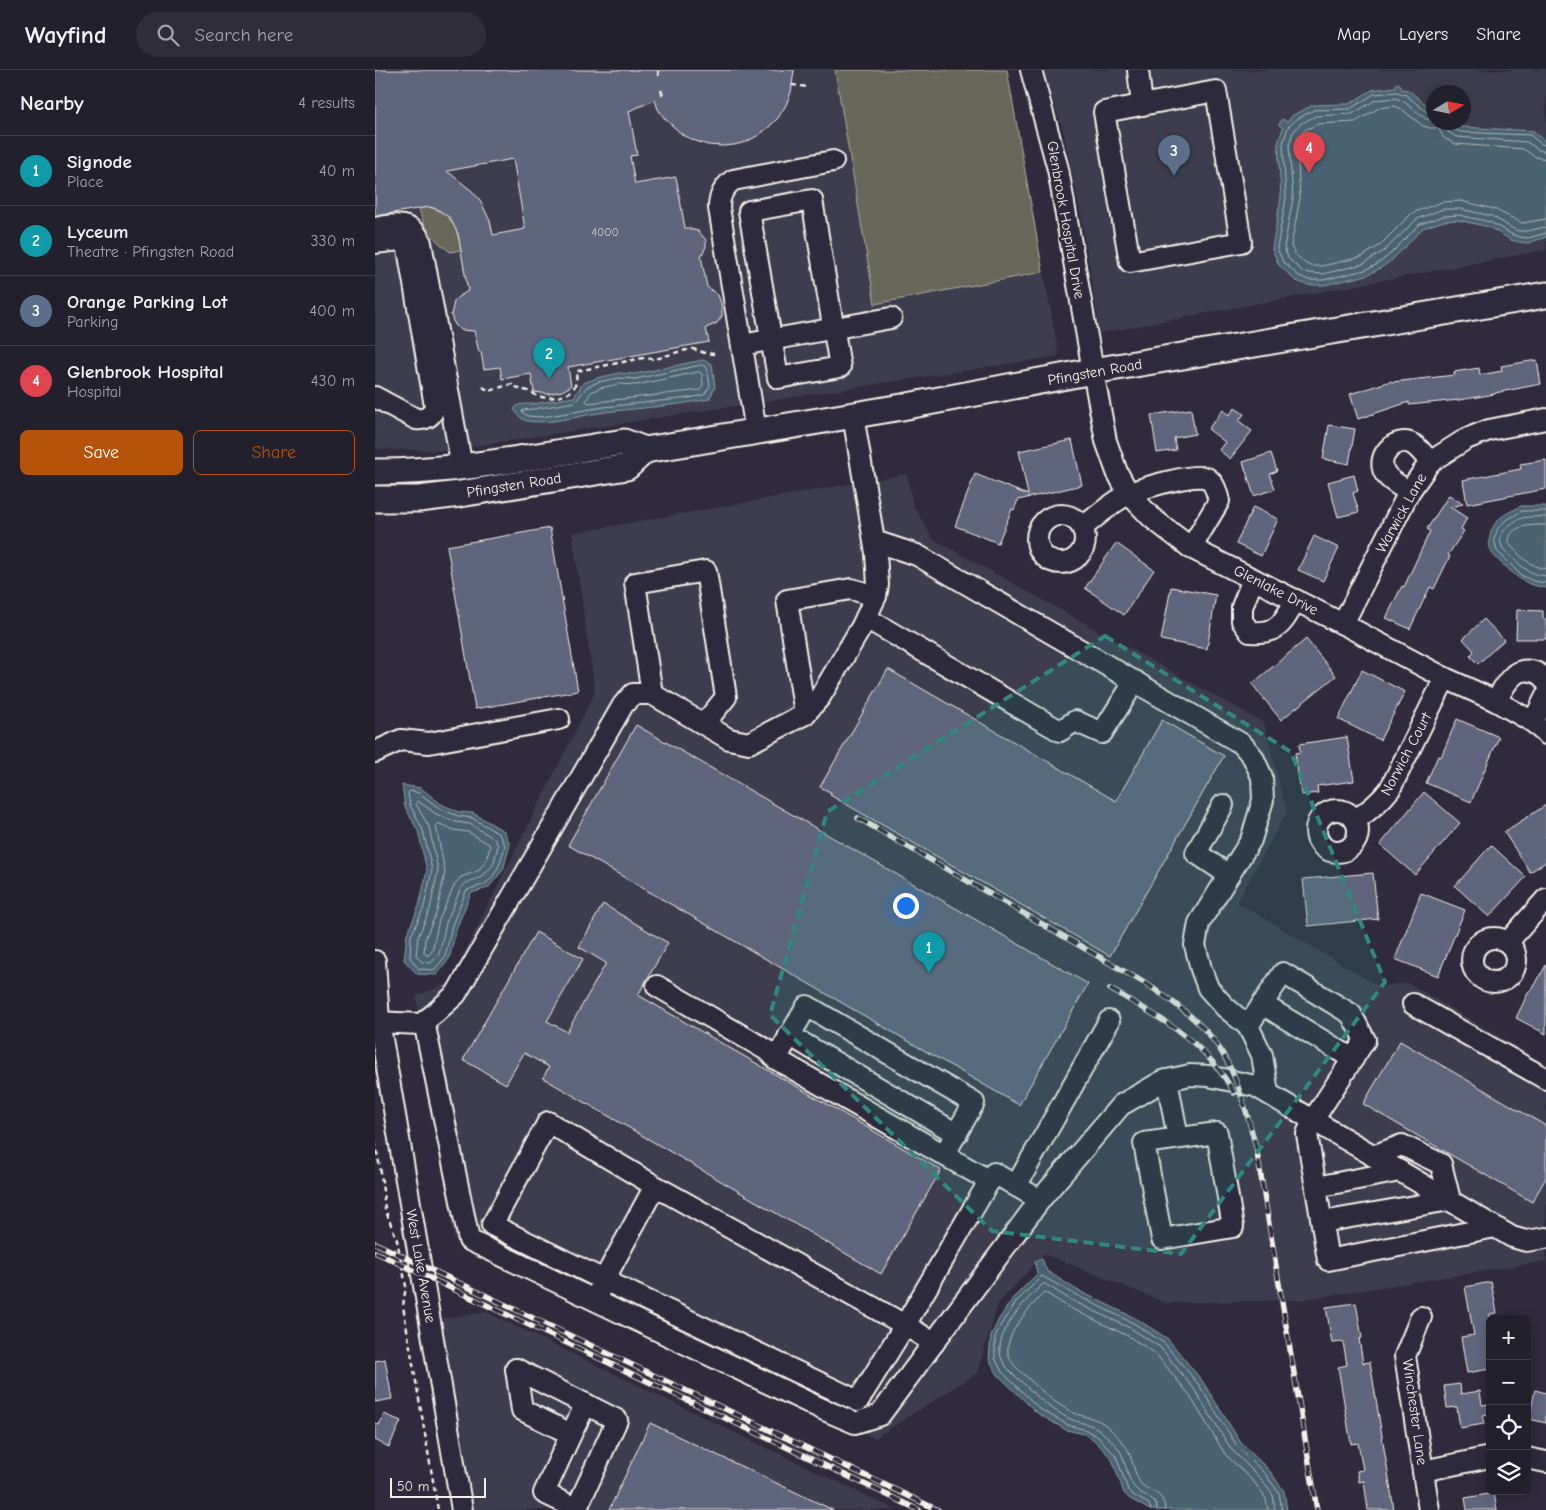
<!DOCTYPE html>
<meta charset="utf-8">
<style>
:root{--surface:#23202e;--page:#2f2d3a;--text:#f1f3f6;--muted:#a3a3aa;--line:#403e4a;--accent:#b45309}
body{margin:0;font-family:"Comic Neue",sans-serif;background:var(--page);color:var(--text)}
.controls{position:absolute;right:15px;bottom:15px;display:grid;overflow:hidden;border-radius:8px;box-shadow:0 2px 12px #0003}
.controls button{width:45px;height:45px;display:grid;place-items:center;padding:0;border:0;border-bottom:1px solid var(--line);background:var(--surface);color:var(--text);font:25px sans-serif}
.compass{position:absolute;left:1051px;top:15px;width:45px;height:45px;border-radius:50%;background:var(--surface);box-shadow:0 2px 12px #0003;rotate:80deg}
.scale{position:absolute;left:15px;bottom:12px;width:96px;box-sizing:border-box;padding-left:5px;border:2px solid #f4f1e8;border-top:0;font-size:14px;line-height:18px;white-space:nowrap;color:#f4f1e8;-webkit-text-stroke:4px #2f2a3d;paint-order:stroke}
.you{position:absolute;left:530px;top:835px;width:18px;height:18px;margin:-12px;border:4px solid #fff;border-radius:50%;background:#1a73e8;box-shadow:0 0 0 8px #1a73e833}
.badge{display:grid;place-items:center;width:32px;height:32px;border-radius:50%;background:var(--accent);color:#fff;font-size:16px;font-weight:700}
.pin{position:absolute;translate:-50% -41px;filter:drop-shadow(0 1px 2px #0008)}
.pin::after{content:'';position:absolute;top:26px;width:18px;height:15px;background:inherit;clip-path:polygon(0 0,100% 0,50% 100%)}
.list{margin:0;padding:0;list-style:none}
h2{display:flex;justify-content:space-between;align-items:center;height:65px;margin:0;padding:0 20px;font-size:21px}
h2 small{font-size:16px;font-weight:400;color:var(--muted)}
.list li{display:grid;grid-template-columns:32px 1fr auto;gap:15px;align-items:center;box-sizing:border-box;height:70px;padding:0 20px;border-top:1px solid var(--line)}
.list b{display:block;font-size:19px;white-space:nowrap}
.list p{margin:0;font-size:16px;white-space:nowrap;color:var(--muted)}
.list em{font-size:16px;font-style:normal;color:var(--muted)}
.actions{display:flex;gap:10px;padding:15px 20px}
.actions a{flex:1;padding:11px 0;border:1px solid var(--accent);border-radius:8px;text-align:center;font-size:18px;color:var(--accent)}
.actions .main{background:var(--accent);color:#fff}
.icon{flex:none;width:28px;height:28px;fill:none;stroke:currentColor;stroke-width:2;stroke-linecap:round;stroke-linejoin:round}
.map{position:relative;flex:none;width:1171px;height:1440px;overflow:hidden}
header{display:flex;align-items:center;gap:30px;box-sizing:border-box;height:70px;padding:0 25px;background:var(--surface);border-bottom:1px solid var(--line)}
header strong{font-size:24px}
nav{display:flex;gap:28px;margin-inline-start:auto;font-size:18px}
.search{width:350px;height:45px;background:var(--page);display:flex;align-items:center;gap:12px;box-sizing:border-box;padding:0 18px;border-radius:28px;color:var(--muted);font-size:19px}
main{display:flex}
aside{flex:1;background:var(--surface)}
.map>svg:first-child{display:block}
</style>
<header>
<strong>Wayfind</strong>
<div class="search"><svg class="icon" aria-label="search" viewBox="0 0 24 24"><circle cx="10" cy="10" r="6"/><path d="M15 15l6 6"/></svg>Search here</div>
<nav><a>Map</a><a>Layers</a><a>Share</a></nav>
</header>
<main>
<aside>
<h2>Nearby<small>4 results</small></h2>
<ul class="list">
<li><span class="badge" style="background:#0f9aa8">1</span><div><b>Signode</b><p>Place</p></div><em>40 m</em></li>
<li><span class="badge" style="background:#0f9aa8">2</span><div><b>Lyceum</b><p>Theatre · Pfingsten Road</p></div><em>330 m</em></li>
<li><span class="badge" style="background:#5c6f8a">3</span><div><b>Orange Parking Lot</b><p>Parking</p></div><em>400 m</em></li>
<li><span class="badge" style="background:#e0444e">4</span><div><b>Glenbrook Hospital</b><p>Hospital</p></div><em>430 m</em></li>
</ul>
<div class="actions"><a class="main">Save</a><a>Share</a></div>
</aside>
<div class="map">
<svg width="1171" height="1440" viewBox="0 0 1171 1440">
<rect width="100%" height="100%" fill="#2f2a3d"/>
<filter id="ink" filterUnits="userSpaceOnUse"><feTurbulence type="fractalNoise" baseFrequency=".02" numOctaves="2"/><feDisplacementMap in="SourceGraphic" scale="10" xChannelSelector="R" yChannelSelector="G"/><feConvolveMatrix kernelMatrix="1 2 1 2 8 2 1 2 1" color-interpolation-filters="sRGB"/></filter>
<g filter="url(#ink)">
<g fill="#3e3c50" fill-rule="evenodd">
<path d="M0,0H632L684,286L68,381L0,379Z"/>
<path d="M668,0H1171V180L725,263L706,145L688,60ZM1058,22H1088V52H1058Z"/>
<path d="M532,404L538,435L558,469L889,653L912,742L862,832L1003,916L1033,913L1171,994V1191L926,1230L791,1233L669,1184L623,1234L602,1303L500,1368L79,1169L41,926L74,913L220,622L197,463Z"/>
<path d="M111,1242L521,1440H96L64,1249Z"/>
</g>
<g fill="#67685a" stroke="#aeaca1">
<path d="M460,0H632L668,202L500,234Z"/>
<path d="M54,137C78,143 82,159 86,180L75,182C59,169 48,159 44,138Z"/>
</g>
<g fill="#4a6373" stroke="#8e9ca2">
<path d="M1022,13L1025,14L1027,19L1033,20L1058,40V52L1079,53L1086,57L1159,61L1162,65L1171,72V167L1153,173L1144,172L1136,170L1114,157L1083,150L1069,151L1048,158L1017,190L1004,199L992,205L949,215H933L921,211L904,195L897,179L906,127L903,74L908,58L904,55L907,49L912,52L918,45L938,35L974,34L997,20L1020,17Z"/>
<path d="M328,290L337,294L340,317L334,329C299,336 265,338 230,342C207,345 175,355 153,351C146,350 143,345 139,339L143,335L150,334H158L199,327L208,313L222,308L244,303L260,304Z"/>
<path d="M1146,436H1171V518C1152,515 1145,510 1131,497C1126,493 1120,488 1117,483C1111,472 1116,456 1125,448C1131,443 1139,440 1146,436Z"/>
<path d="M27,715L46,718L66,734L84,742L98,743L129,761L135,775L128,800L113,818L96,823L82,857L74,889L62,905L42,904L29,890L32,864L44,836L52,801L43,761L30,737Z"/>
<path d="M667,1189L672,1201L702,1220L762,1249L793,1269L828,1312L866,1373L894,1400L909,1421L912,1440H775L755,1429L749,1423L737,1389L719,1370L710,1364L691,1360L662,1343L623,1305L614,1289L616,1266L624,1249L638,1228L662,1204L660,1192Z"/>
</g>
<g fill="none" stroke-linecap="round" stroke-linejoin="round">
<g stroke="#b0b8b9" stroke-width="1">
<path d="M1058,44L1053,43L1031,25L1022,22L999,24L975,39L939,40L922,49L913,57L908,74L911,128L902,178L908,192L924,206L934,210H948L990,200L1001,195L1013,186L1045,154L1069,146L1084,145L1115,152L1138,165L1145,167L1153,168L1171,163"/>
<path d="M1058,51L1051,49L1028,31L1020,28L1001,30L977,44L941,46L925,54L918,62L914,75L918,128L909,177L913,188L927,201L935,203L948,204L988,194L1009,181L1042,149L1068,139H1085L1117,146L1140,160L1146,161H1152L1171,157"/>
<path d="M1071,52L1073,62L1082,67L1152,72L1164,80L1171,82"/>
<path d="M1077,52L1078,58L1085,62L1155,65L1166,74L1171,75"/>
<path d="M1171,89L1161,87L1148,79L1080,74L1069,68L1063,58H1055L1048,56L1025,38L1019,36L1004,38L980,52L943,54L930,60L925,66L922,76L925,128L916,176L920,184L931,194L936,196H947L986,187L1004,176L1037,143L1067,132L1086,131L1119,139L1147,153L1171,149"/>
<path d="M327,295L332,298L335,316L329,325L314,328L229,337L167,347L153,346L147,342L148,340L159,339L200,332L212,317L223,312L244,308L260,309Z"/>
<path d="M324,302L327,304L328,315L325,320L213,333L211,331L216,322L225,318L244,314L261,315Z"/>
<path d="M1171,441H1147L1130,451L1123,458L1119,469L1122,481L1146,505L1158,511L1171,513"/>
<path d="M1171,447C1164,447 1154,446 1147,448C1137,452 1120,463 1127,477C1129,481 1134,485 1138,488C1149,499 1155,504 1171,506"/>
<path d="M1171,455C1158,455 1132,454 1134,474C1145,485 1154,497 1171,499"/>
<path d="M36,721L44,723L64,738L83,746L97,748L124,764L130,775C127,788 122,806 110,814C104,817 97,817 91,821L77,855L70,887L59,900L44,899L35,888L36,866L49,837L57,800L48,760L35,735L33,723Z"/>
<path d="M43,731L61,744L81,752L95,754L120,769L123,776L118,795L107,807L91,813L86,818L71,853L64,884L56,893L47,892L41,885L43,867L55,839L63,800L54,757L41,734Z"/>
<path d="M62,754H65L79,760L93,762L114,774L115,777L111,791L103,801L86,807L80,814L64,850L57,881L54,885H51L49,883L50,869L62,841L70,802L61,756Z"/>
<path d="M776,1440L774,1434L758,1425L753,1420L741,1386L723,1367L711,1360L693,1355L665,1339L627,1302L620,1288V1267L628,1251L642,1231L667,1206L699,1224L760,1254L789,1273L824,1315L862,1376L890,1404L904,1423L907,1440"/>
<path d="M782,1440C782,1425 767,1427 759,1417C753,1409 751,1395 747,1385C744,1377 734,1368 727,1362C716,1352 704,1354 693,1348C674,1338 663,1328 648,1313C640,1306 630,1298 626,1287C618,1263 652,1229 668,1214H670L696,1230L757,1259L785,1277L819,1319L856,1379L885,1408L898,1425L900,1440"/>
<path d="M790,1440C789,1421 777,1424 766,1414C761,1408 757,1390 754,1382C750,1373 739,1363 732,1356C719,1346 709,1348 697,1342C680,1334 668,1322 655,1310C648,1303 635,1294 633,1284C630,1263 655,1237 669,1223H671L693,1237L753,1266L780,1283L813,1323L850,1384L880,1413L891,1429L893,1440"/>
</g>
</g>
<g fill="#61657e" stroke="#f4f1e8" fill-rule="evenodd">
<path d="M0,0H419L416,22L411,35L403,48L394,57L384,65L371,72L359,75L347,76L333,75L321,71L309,66L290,49L283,39L280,30L254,41L262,85L255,86L260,114L301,107L310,158H314V159L323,161L331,170V177L326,186L332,217L343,225L346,233L347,241V246L342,253L331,258L334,272L193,297L196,316L187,321L173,324L159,322L156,304L127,309L125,297L109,299L106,282H104L99,261L86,260L81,256L78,251L76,245L79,232L83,227L93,221L83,164L75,148L62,139L54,137L0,146ZM138,89L150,159L118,165L115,151L105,130L97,121L72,101Z"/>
<path d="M1162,290L1166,314L1120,323V324L1084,330L1034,335V332L983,349L975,324L1016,311L1017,312L1080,305L1079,302L1104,298L1105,305L1127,301L1126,296Z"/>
<path d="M860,338L869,344L864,351L877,361L855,389L844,380L850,372L833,359L848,340L854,345Z"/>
<path d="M816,339L820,364L799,368L801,380L782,383L776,345Z"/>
<path d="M954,355L980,359L974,394L948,389Z"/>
<path d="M697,370L707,415L643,430L639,440L637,439L623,473L580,456L600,404L653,425L644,381Z"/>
<path d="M896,383L902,401L895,404L900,419L879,426L868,392Z"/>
<path d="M1171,390V419L1092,434L1088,410L1146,399L1145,394Z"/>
<path d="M979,405L983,421L978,423L984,442L963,447L953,412Z"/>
<path d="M1074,425L1088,434L1075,437L1092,448L1086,459L1089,461L1073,485L1075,486L1059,519L1055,517L1035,559L1011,548L1027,516L1029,517L1055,461L1052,459Z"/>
<path d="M878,437L903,449L886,486L861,474Z"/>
<path d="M175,458L203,621L100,639L72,476Z"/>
<path d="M939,466L964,478L948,511L923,500Z"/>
<path d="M741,473L779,500L749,545L710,518Z"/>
<path d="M796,517L841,525L832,579L786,570Z"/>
<path d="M1142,540L1168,541V549H1171V569H1141Z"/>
<path d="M1109,549L1129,570L1103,594L1095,586L1099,581L1088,569Z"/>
<path d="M931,569L961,606L906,650L877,614Z"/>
<path d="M513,599L741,731L787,650L849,686L735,886L455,725L457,723L445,717Z"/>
<path d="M987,600L1030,622L1005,670L963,649Z"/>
<path d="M1082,649L1124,667L1096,732L1051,713L1063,686L1066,687Z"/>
<path d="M261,655L713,914L644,1035L193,775Z"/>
<path d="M972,667L979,711L942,716L943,723L926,725L920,683L925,682L924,674Z"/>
<path d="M1049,722L1085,753L1040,805L1005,775Z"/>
<path d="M1171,735V792L1155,802L1129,762Z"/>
<path d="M1116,775L1151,807L1114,847L1080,816Z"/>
<path d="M998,803L1003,849L933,856L928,809Z"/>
<path d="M1046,823L1090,840L1063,906L1020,889Z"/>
<path d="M228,834L293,873L263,925L566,1100L506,1204L168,1008L174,997L149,983L131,1014L88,990L161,862L208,889L172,951L192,962L231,893L204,877Z"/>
<path d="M1171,895V964L1141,948L1154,921L1156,922Z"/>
<path d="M1025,971L1171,1056V1108L1157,1132L988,1034Z"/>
<path d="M1116,1212L1122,1243L1115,1244V1299L1092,1303L1086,1267L1099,1265L1090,1217Z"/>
<path d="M981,1233L987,1268L984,1269L988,1293L995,1292L1019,1440H993L989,1411L984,1412L982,1401L988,1400L983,1373L976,1374L963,1297L972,1295L968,1272L957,1273L951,1237Z"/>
<path d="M10,1289L17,1329L0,1332V1291Z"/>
<path d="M1085,1314L1086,1324L1105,1321L1107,1335L1115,1334V1344L1107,1345L1109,1354L1085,1358L1082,1337L1072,1338L1069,1316Z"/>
<path d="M1160,1320L1171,1323V1353L1154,1349Z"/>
<path d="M9,1344L26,1351L14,1377L0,1370V1353L4,1355Z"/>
<path d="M275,1353L458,1440H234Z"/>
<path d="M1119,1423L1122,1440H1092L1090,1428Z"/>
</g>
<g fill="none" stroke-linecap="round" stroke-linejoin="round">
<defs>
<g id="minor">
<path d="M656,0L683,99L718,301L731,371L742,402L754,424L777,448L816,478L968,554L1070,608L1121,631L1158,652L1171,664"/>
<path d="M763,0L767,35"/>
<path d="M841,21L866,172L755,192L729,42Z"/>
<path d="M437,130L465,297L403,308L374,141Z"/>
<path d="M0,158C19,154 38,151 46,173L87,397"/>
<path d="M0,173L24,170L31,175L33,179L60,336C57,346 52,350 41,349L0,327"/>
<path d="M367,275L516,248"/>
<path d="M381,361L344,138C344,126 348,118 358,110L458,91"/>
<path d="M1034,422C1027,417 1017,412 1012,406C997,389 1021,363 1039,375C1045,379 1051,387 1055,392"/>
<circle cx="686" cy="469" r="24"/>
<path d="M707,458C722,446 737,432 754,424C766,418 822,402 832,408C840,413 842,423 844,431L816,478"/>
<path d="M499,471L542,485L867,674L878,687L887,707L888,730L876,770L824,853L820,875L826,899L833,918L850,937L873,956"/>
<path d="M878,509L867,537V551L875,562C905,564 907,553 921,530"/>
<path d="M491,548L685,661L700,651L727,663L760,611"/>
<path d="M968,554L1034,422L1055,392L1091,369L1114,360L1171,349"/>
<path d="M277,624L260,513L331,501L351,627L329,654"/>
<path d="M1121,631C1126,623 1130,613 1137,607C1146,596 1166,600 1171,612"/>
<path d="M430,644L412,530L476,519L501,526"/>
<path d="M1158,652L1171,626"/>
<path d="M0,682L26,670L54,673L184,649"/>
<path d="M848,735L821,783L854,805"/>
<circle cx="962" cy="761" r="21"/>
<path d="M980,750C994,741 1005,732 1015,719L1070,608"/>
<circle cx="1119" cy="890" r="22"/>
<path d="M1133,872L1171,829"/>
<path d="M0,891L4,951"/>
<path d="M282,916L395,982L401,989"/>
<path d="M887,934L978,989"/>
<path d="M1038,934L1171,1009"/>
<path d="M0,938L4,951L87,1440"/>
<path d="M0,952L46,954L51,961L94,1170L447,1339L480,1353L505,1345L665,1130L746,1035L788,1011L815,1005L834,1006L880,1016L1137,1167L1151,1171L1171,1168"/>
<path d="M46,954L60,943L81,924L248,635L258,624H277L354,669L374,673L430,644L445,627L487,556L501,526L503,515L501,483L478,345"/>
<path d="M414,965L582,1064"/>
<path d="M792,1010L803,1068"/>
<path d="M893,1023L887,985L873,956L908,903L976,944L990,970L938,1050L932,1064L953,1190L1120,1157"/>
<path d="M842,1063L858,1157L787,1169L769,1073Z"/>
<path d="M569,1085L401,989L432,936L599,1033L569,1085L615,1111"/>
<path d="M641,1116L734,951"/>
<path d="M941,1117L1025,1101"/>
<path d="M947,1152L1075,1130L1066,1094L1027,1075L998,1086"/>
<path d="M220,1230L229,1210L117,1155L173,1052L280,1116L229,1210L483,1331L530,1255L280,1116"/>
<path d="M1046,1247L1030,1286L1054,1440"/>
<path d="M559,1273L530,1255L619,1103L665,1130"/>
<path d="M141,1299L242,1350L201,1440"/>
<path d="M141,1299L147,1340L196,1364L169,1423L202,1439"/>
<path d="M196,1364L211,1334"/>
<path d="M1152,1388L1171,1392"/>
<path d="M1048,1401L1115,1387"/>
</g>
<g id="major">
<path d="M0,402C84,402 166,385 249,372L270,380L527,337L718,301L1171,225"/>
<path d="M0,429H44L85,424L252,397L270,380"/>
</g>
</defs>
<use href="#minor" stroke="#f4f1e8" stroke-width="24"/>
<use href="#major" stroke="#f4f1e8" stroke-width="29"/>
<g stroke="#f4f1e8" stroke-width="2.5" stroke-dasharray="5 4" stroke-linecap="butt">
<path d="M283,1L284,9"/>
<path d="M417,15L433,17"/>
<path d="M286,20L288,26"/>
<path d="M108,317L114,321C123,319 129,315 138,314C148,323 146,318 156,322C158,323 160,325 162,326C173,329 189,328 197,320C202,316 201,307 202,301L268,288L281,289L306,281L318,279L330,283L340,284"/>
<path d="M0,1072L6,1103L10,1139L22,1170L31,1216L28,1236L63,1440"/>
</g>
<use href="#minor" stroke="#2f2a3d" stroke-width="20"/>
<use href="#major" stroke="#2f2a3d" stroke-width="25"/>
<defs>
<g id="rail">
<path d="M483,748L773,915C792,928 812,941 828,958C859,989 870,1036 881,1077L942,1440"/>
<path d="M735,919C784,947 831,971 859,1023"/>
<path d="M0,1173L563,1440"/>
<path d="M0,1182L544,1440"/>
</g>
</defs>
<use href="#rail" stroke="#f4f1e8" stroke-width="5.5"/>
<use href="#rail" stroke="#2f2a3d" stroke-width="4" stroke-dasharray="11" stroke-linecap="butt"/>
</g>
</g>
<path fill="#318880" fill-opacity="0.2" stroke="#318880" stroke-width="4" stroke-dasharray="10 6" stroke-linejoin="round" d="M730,566L916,682L1010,912L806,1184L617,1161L395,945L452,742Z"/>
<g text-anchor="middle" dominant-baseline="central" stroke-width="5" stroke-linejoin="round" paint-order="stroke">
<g font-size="12" fill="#cfcece">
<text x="230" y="162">4000</text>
</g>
<g font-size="15" fill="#f4f1e8" stroke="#2f2a3d">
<text transform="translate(691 150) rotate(80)">Glenbrook Hospital Drive</text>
<text transform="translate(720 302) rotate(-10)">Pfingsten Road</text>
<text transform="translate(139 415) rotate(-9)">Pfingsten Road</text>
<text transform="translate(1026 443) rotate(-61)">Warwick Lane</text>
<text transform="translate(901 520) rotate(27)">Glenlake Drive</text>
<text transform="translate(1031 684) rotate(-62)">Norwich Court</text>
<text transform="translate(46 1196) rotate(80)">West Lake Avenue</text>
<text transform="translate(1040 1342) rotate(82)">Winchester Lane</text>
</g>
</g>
</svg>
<div class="controls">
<button>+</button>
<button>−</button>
<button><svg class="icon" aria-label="locate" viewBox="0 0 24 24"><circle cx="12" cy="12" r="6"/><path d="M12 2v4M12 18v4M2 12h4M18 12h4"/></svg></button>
<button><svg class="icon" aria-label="layers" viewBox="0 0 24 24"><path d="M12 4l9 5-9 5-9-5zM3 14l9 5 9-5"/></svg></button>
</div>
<svg class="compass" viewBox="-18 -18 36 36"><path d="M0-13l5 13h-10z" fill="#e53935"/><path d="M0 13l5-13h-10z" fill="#a3a3aa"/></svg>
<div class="scale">50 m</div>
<div class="you"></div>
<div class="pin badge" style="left:554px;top:903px;background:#0f9aa8">1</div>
<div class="pin badge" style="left:174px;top:309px;background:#0f9aa8">2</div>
<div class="pin badge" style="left:799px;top:106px;background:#5c6f8a">3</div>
<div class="pin badge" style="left:934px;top:103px;background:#e0444e">4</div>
</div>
</main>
